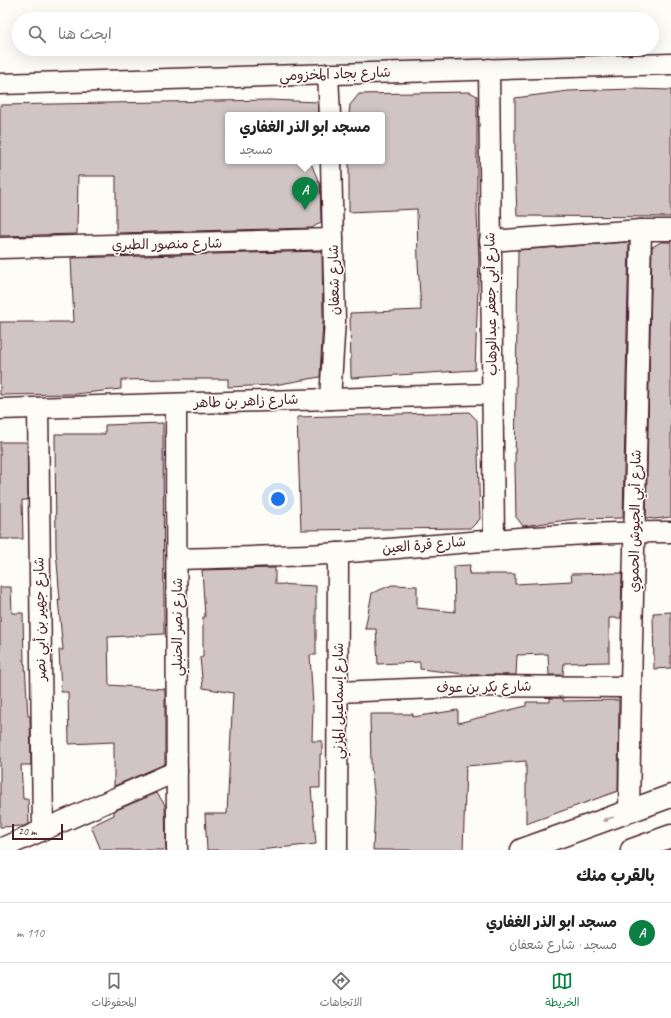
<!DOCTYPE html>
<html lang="ar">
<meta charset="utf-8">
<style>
:root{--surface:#fff;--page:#f2f2f2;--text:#222;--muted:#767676;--line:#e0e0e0;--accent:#0b8043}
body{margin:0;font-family:Caveat,"Playpen Sans Arabic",sans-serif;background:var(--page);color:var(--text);direction:rtl}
.scale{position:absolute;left:12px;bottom:10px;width:51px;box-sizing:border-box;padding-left:4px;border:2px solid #4a1f2b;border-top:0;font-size:11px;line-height:14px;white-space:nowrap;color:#4a1f2b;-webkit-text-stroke:3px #fdfcf7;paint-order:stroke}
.you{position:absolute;left:278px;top:499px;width:14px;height:14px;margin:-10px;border:3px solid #fff;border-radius:50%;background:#1a73e8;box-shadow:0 0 0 6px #1a73e833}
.badge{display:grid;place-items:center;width:26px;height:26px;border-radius:50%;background:var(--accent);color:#fff;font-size:13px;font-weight:700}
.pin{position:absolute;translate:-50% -33px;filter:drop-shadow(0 1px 2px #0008)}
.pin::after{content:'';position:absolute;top:21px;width:14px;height:12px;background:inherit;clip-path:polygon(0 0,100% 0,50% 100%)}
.popup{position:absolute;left:225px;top:112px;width:160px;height:52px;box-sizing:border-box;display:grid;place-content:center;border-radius:4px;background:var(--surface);filter:drop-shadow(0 1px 3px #0005);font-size:13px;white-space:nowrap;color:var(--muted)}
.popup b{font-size:15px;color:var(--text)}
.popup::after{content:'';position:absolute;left:50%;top:100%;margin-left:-8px;border:8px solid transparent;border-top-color:var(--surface)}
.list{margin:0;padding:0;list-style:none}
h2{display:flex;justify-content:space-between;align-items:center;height:52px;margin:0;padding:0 16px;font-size:17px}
h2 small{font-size:13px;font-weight:400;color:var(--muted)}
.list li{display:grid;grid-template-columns:26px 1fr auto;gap:12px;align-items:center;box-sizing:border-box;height:60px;padding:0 16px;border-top:1px solid var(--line)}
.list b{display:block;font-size:15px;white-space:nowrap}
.list p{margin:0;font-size:13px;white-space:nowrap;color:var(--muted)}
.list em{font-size:13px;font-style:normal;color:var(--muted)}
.icon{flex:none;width:22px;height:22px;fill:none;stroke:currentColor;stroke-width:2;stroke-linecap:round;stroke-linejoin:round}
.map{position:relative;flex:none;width:671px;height:850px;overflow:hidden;direction:ltr}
.search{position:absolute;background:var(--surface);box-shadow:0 4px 16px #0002;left:12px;right:12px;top:12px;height:44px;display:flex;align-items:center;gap:10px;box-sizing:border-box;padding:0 14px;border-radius:22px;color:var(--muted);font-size:15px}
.sheet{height:112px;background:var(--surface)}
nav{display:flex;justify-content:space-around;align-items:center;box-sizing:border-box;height:56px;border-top:1px solid var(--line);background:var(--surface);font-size:11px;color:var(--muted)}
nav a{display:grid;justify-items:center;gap:2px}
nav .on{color:var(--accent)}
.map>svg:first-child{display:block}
</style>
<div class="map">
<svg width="671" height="850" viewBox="0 0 671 850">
<rect width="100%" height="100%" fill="#fdfcf7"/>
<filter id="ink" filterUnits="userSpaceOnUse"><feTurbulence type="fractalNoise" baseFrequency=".025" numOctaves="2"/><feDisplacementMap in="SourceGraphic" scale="8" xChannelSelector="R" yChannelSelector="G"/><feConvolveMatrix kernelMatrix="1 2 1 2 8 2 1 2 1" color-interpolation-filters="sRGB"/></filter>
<g filter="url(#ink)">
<g fill="#d0c5c4" stroke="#4a1f2b">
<path d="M634,89L671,90V217L517,216L515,160V98L568,91Z"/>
<path d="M470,92L477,96V213L479,261L475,370L351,378L350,313L421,310L418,263L417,209L349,212V161H382V115H349L350,105L359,94Z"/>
<path d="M270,100L318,102V115H228V161H310L320,185L321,222L312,228L116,233V176H78L77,234L0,236V105Z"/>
<path d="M629,242L623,518L575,519L523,526L516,517L515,466L518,250Z"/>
<path d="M661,242H671V517L655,519L646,518L652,247Z"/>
<path d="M322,251L323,320L320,377L274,385L228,387V379H169L121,380V389L76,394L0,395V322H74L71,258Z"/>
<path d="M469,412L477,420L480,519L471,528L301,530L297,417Z"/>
<path d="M163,423L164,634L108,637L109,685L165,689V764L114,786V742L69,744L68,692H61L59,650H63L58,599L60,600L56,550L55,434H105V425Z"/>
<path d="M0,442H27L28,500H22L23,539H0Z"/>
<path d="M470,565L469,574H515V584L572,581L571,574L622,573L621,618H609V662L564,663L563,675H549L548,654L517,655L516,675H473L420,669V662L378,664L376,629H365L372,593L392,585L417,586V608L455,612L454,566Z"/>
<path d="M275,568V584L316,586V655H310L313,706L312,741H322V754H320V788H311L316,844L259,850H207L205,814H227L233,693L203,688L200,657H203V617H205L202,570Z"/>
<path d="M0,587H11L12,613H23L24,664H25L28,716H30L31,765H21L23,799H28L29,824L24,826L0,827Z"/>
<path d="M671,612V668L654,669L653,613Z"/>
<path d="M550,698H563V701L619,700L618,791L526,824V761L466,766L463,850H373L375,802L371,765L370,714H413V717L458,710V723L526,706V702H550Z"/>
<path d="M157,793L165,805L166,850H101L91,826L114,815V811Z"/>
</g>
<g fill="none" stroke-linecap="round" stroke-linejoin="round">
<defs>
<g id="minor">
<path d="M489,69L494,539"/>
<path d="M328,74L330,115"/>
<path d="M0,84L671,64"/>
<path d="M490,241L641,230H671"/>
<path d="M0,248L333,239"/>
<path d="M330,399L335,320L331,161"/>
<path d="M176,404L177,850"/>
<path d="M38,408L43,830"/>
<path d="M0,409L492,394"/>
<path d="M177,559C231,557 286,557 340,553C450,544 560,532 671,532"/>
<path d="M338,692L484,686L631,687"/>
<path d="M629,811L631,687L641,230"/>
<path d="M0,849L177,771"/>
<path d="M337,850L338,553"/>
</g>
<g id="tertiary">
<path d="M522,850L671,796"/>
<path d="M632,850L671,836"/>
</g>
</defs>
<use href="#minor" stroke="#4a1f2b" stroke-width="23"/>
<use href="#tertiary" stroke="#4a1f2b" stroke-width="25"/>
<use href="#minor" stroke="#fdfcf7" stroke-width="20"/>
<use href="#tertiary" stroke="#fdfcf7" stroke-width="22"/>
</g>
<defs><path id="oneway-solid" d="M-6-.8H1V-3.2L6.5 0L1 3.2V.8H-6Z"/></defs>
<use fill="#ac999b" href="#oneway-solid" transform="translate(608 819) rotate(160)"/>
</g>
<g text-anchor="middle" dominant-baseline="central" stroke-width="3" stroke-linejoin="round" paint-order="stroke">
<g font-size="14" fill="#4a1f2b" stroke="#fdfcf7">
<text transform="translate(335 74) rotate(-2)">شارع بجاد المخزومي</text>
<text transform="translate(167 244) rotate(-1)">شارع منصور الطبري</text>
<text transform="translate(334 280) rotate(-91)">شارع شعفان</text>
<text transform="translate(491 304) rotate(-91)">شارع أبي جعفر عبدالوهاب</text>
<text transform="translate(246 401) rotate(-2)">شارع زاهر بن طاهر</text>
<text transform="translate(635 521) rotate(-89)">شارع أبي الجيوش الحموي</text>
<text transform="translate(424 545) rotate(-5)">شارع قرة العين</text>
<text transform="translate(40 619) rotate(-91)">شارع جهير بن أبي نصر</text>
<text transform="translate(177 627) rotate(-90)">شارع نصر الحنبلي</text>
<text transform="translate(484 687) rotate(-1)">شارع بكر بن عوف</text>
<text transform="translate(338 701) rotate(-90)">شارع إسماعيل المزني</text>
</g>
</g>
</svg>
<div class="scale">20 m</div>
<div class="you"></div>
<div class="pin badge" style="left:305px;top:210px">A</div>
<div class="popup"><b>مسجد ابو الذر الغفاري</b>مسجد</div>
<div class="search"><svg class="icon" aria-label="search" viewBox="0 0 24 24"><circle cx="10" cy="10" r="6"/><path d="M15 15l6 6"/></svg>ابحث هنا</div>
</div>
<section class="sheet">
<h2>بالقرب منك<small></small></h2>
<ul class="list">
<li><span class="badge">A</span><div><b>مسجد ابو الذر الغفاري</b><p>مسجد · شارع شعفان</p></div><em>110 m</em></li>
</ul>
</section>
<nav>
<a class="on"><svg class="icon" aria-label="map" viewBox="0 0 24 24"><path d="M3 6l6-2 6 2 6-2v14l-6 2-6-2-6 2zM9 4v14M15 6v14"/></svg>الخريطة</a>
<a><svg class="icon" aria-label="directions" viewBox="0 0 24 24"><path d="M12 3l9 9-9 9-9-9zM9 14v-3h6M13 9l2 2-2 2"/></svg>الاتجاهات</a>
<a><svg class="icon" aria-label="saved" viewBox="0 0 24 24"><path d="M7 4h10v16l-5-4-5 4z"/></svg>المحفوظات</a>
</nav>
